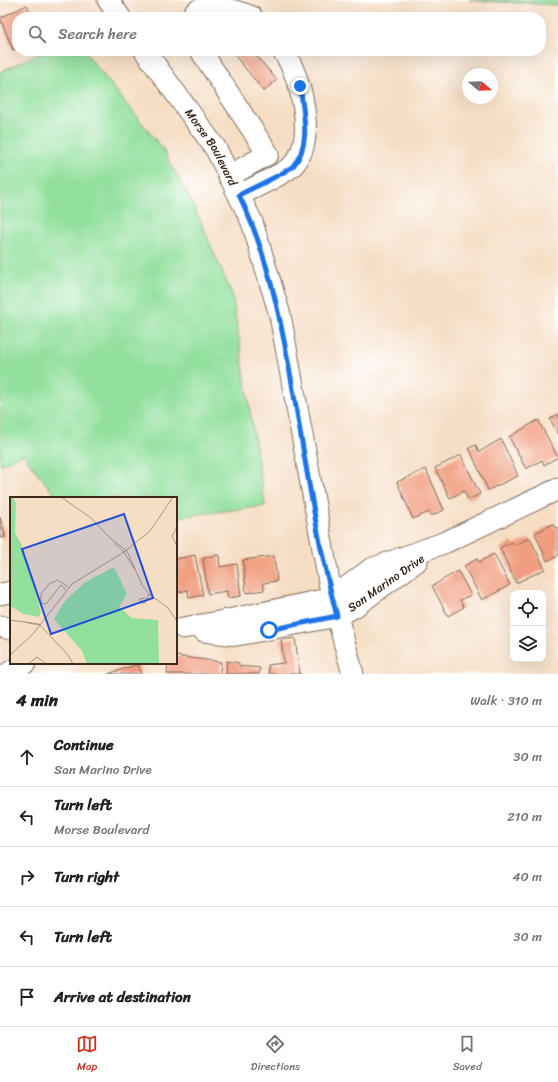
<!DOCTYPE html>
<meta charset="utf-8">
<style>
:root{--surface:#fff;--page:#f2f2f2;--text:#202124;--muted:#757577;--line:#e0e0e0;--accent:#c8321e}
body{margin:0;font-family:Sriracha,sans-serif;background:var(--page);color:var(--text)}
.controls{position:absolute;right:12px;bottom:12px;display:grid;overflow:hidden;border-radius:8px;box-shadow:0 4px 16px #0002}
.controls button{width:36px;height:36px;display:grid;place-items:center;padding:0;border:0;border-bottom:1px solid var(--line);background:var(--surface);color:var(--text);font:20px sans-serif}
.compass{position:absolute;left:462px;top:68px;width:36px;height:36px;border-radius:50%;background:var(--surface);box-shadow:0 4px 16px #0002;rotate:109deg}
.stop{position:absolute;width:12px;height:12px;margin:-9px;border:3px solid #1a73e8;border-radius:50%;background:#fff}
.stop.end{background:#1a73e8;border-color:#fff;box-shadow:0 1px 4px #0008}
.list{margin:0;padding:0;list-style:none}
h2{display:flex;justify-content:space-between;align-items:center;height:52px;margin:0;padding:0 16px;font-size:17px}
h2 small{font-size:13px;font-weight:400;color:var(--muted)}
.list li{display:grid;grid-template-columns:26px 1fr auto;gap:12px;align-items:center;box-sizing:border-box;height:60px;padding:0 16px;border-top:1px solid var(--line)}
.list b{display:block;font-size:15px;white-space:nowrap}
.list p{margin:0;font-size:13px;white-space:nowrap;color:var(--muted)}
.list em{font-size:13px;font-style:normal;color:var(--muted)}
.icon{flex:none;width:22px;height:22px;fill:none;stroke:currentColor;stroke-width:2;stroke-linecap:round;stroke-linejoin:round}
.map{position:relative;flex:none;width:558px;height:674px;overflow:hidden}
.search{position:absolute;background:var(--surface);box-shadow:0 4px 16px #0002;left:12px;right:12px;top:12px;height:44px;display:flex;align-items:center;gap:10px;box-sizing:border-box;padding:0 14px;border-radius:16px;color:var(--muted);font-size:15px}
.sheet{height:352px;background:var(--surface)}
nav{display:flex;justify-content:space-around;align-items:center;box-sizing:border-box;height:56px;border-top:1px solid var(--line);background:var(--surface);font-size:11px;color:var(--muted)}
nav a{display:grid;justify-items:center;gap:2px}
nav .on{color:var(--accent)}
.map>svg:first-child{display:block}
</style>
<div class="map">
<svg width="558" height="674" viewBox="0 0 558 674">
<rect width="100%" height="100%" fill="#fff"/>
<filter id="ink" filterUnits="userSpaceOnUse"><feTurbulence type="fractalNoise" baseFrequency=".025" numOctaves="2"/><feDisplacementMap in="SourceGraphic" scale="8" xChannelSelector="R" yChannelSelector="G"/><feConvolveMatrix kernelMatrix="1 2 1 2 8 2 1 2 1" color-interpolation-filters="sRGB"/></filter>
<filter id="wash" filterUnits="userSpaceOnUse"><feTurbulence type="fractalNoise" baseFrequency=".012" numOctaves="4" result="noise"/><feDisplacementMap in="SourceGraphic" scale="16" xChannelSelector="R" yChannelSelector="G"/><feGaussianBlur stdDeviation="0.9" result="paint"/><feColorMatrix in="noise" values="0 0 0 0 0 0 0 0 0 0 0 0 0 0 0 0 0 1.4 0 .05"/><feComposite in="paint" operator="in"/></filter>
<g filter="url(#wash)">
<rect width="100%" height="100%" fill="#f6dec5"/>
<g fill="#93e09d" stroke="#67855e">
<path d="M469,0H558V5L480,1Z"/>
<path d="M53,51H84L162,148L193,205L232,294L265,506L176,517V498H57L23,454L0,465V72L34,56Z"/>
</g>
<g id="blocks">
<g fill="#f19e80">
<path d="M27,5L32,17H17V48L13,50L0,18Z"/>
<path d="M231,51H252L277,80L264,91Z"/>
<path d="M558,414V434L550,419Z"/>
<path d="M538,420L558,457L544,465L542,460L526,469L509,437Z"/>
<path d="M501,439L518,476L488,490L469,448L476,445L479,452Z"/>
<path d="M461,455L480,494L468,500L464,491L450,498L435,468Z"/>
<path d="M426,469L444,510L431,516L429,512L413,519L397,482Z"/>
<path d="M0,517L5,537L0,538Z"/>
<path d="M553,524L555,528L558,527V556L547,561L535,533Z"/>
<path d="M530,538L545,569L516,583L500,548L512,542L514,545Z"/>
<path d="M494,554L510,585L482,600L464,566L477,559L479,562Z"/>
<path d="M195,555L203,595L189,598L188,590L176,593V559Z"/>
<path d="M219,555L220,567L237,564L241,596L228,598L227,591L208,594L203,558Z"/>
<path d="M274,556L277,581L263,583L264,590L246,593L243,560Z"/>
<path d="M458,571L471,595L460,600L464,607L448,616L432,586Z"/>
<path d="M295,638L300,674H269L268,665L284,663L281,640Z"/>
<path d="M176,656L221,662L220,674H167L168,663H176Z"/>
<path d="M227,661L239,663V666L260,668L259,674H226Z"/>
<path d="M138,664L141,674H108Z"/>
</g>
</g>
</g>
<g filter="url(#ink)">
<use href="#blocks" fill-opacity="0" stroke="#7c6958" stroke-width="1"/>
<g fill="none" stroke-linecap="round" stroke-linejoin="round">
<defs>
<g id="minor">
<path d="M108,0L120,17"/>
<path d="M192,17C200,0 235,10 252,17"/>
<path id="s1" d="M145,51L216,149L252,222L280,315L332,598L353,674"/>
<path d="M201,51L268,154L229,176"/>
<path d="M239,195C251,189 284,174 292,166C318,141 301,76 283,51"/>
<path d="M0,594L11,592"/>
<path d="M0,626L11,629"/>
<path d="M183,628L219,622L332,598L371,569L446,542L558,489"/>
<path d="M204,631L237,635L337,616L354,607L417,561"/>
<path d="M7,674L25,663"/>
</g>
</defs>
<use href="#minor" stroke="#7c6958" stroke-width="23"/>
<use href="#minor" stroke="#fff" stroke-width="21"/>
</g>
</g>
<g fill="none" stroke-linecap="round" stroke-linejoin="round" filter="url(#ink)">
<path stroke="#1a73e8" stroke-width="5" d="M269,630L337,616C316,538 305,457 291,378C280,316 267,252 239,195C250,189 286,173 293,166C312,145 303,111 300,86"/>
</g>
<g text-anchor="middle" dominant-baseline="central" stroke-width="3" stroke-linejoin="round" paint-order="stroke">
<g font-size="12" fill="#3b2a1e" stroke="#fff">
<text stroke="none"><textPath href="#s1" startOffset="117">Morse Boulevard</textPath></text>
<text transform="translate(386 583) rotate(-35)">San Marino Drive</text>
</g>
</g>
<g transform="translate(10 497)">
<rect width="167" height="167" fill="#f6dec5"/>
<path d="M0,0H3L6,6L5,36L11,47L17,64L31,115L29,120L14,117L0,109ZM104,70L117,97L109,110L122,121L148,123L149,167H77L72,154L44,122L55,104L74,86Z" fill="#93e09d"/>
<path fill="none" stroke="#ab9682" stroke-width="1" d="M51,0L81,21L101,42M167,30L162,39L167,49M100,41L117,54L132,88L139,97L158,111L167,124M104,46L114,55L125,73M56,93L51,88L36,107L31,106V97L39,87L48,83L58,90M135,101L130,102L131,106H135L139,97M0,123L29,127L58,158L63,167M18,126L30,128M0,158L23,137L62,87L114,55L140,34L163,0M18,167L27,160L36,167"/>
<path fill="#1d4ed8" fill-opacity="0.15" stroke="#1d4ed8" stroke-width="2" d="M114,17L143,101L41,137L12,52Z"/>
<rect width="167" height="167" fill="none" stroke="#3b2a1e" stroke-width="2"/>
</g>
</svg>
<div class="controls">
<button><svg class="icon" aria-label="locate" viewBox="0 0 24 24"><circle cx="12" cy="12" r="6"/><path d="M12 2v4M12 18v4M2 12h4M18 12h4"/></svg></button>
<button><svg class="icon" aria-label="layers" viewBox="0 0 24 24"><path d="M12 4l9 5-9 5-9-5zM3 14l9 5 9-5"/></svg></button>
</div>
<svg class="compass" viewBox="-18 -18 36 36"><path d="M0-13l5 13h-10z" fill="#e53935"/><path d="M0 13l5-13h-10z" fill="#757577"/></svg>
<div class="stop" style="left:269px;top:630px"></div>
<div class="stop end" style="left:300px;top:86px"></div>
<div class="search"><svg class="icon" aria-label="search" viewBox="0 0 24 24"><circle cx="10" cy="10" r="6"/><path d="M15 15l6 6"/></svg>Search here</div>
</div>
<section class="sheet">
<h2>4 min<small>Walk · 310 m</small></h2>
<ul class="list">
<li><svg class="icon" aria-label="ahead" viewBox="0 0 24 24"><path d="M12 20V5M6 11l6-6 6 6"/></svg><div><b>Continue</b><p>San Marino Drive</p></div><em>30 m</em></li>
<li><svg class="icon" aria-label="left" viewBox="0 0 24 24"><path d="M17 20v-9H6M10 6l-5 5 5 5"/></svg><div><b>Turn left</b><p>Morse Boulevard</p></div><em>210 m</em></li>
<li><svg class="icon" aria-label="right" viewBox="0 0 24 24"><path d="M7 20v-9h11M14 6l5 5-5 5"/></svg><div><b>Turn right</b></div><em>40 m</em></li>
<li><svg class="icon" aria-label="left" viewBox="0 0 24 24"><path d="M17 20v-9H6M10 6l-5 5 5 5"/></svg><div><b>Turn left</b></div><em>30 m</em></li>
<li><svg class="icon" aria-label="arrive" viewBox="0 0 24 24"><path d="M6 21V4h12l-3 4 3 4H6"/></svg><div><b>Arrive at destination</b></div></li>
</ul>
</section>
<nav>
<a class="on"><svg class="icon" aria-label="map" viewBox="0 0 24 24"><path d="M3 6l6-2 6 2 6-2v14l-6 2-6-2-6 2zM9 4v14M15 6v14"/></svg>Map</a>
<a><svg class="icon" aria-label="directions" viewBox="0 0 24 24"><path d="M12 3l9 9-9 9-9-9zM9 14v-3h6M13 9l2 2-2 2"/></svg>Directions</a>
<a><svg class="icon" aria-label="saved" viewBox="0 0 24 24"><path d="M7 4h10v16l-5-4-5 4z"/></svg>Saved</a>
</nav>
